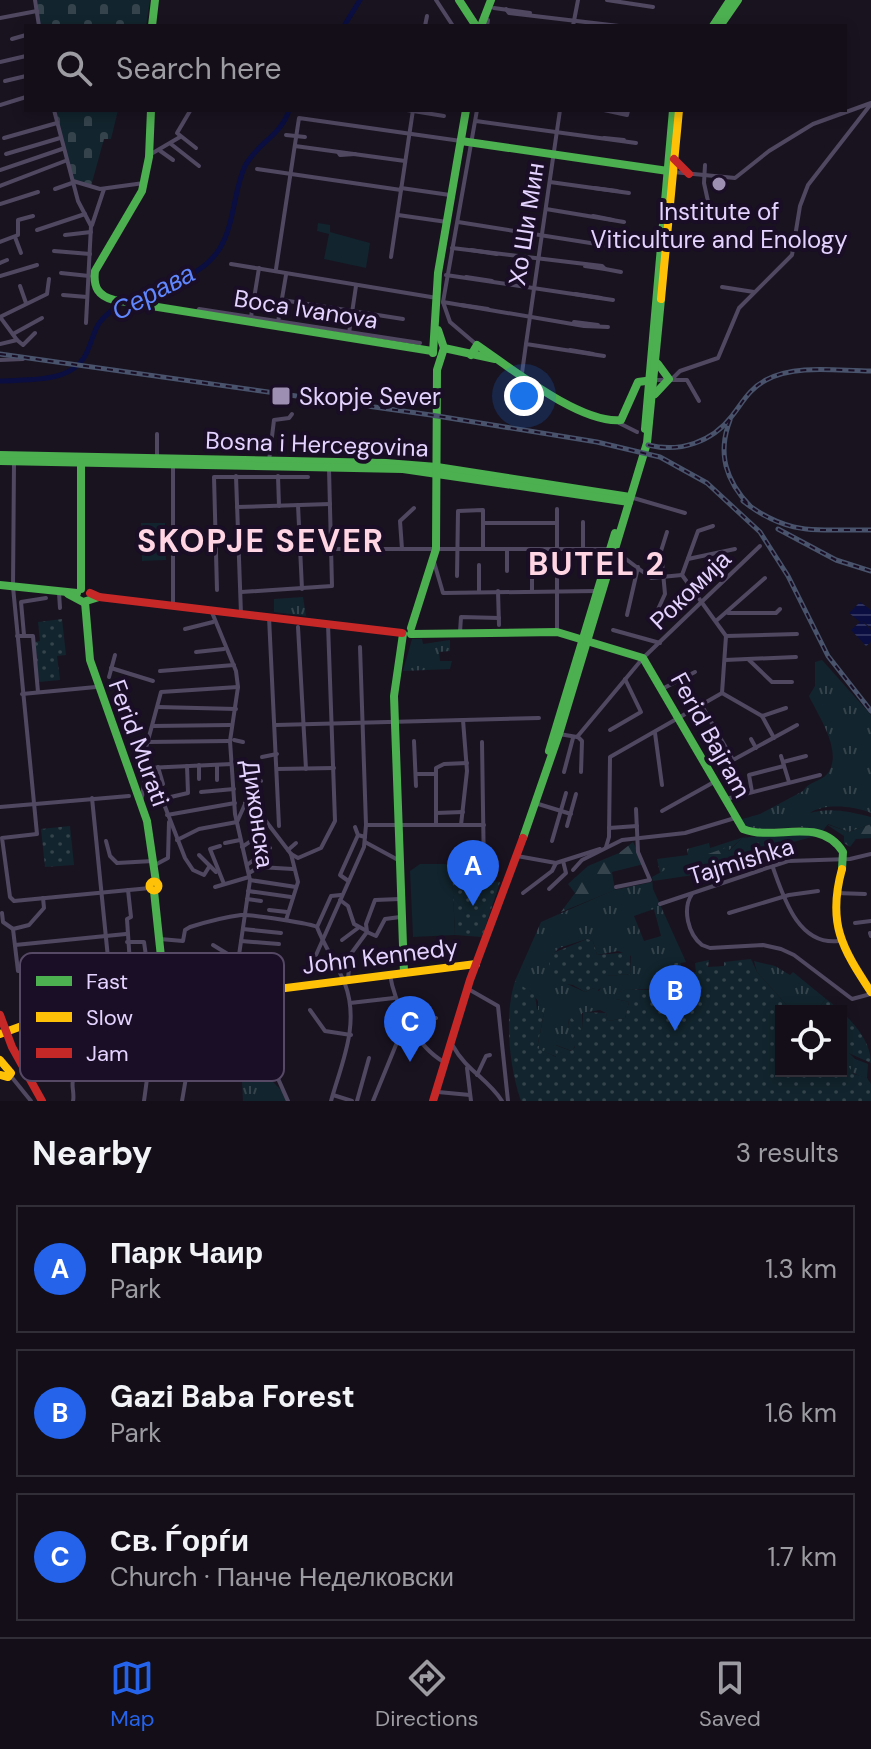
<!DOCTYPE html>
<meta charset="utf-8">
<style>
:root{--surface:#130e18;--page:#1c1721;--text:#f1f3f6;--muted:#9d9ca2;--line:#322e37;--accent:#2563eb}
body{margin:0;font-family:"DM Sans",sans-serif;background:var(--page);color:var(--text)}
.controls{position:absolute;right:24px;bottom:24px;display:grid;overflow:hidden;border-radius:0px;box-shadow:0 4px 12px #0003}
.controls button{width:72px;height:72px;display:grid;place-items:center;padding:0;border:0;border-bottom:2px solid var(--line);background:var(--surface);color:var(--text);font:40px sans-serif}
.you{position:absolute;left:524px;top:396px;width:28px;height:28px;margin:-20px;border:6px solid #fff;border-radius:50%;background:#1a73e8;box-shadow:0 0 0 12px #1a73e833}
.badge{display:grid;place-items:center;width:52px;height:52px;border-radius:50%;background:var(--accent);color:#fff;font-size:26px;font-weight:700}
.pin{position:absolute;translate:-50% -66px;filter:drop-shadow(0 2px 4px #0008)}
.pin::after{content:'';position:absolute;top:42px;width:28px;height:24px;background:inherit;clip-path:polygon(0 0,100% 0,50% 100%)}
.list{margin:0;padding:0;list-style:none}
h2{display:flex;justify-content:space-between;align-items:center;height:104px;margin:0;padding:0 32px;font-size:34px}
h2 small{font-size:26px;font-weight:400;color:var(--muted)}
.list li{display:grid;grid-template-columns:52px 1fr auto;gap:24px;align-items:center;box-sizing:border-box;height:128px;margin:0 16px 16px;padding:0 16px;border:2px solid var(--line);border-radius:0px}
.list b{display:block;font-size:30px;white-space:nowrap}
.list p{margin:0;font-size:26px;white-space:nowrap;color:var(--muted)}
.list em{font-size:26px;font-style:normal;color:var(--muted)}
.icon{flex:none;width:44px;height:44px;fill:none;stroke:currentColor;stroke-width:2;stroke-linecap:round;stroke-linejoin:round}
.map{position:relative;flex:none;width:871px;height:1101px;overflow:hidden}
.search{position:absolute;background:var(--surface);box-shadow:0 4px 12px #0003;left:24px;right:24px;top:24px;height:88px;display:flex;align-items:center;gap:20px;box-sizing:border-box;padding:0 28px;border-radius:0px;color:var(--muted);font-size:30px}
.sheet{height:536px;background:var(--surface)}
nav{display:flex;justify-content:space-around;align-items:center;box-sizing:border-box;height:112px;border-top:2px solid var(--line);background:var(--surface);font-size:22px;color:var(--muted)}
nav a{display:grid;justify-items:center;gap:4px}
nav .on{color:var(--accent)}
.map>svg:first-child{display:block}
</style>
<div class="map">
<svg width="871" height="1101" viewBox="0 0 871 1101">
<defs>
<pattern id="grass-tufts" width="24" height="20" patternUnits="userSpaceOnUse" patternTransform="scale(2)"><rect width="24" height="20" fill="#12242d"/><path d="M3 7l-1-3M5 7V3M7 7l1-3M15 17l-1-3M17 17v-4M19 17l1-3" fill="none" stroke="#34434c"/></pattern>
<pattern id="forest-firs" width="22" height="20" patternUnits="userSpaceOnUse" patternTransform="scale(2)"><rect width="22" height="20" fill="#12242d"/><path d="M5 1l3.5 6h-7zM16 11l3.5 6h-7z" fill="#34434c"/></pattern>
<pattern id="cemetery-stones" width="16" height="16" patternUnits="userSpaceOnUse" patternTransform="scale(2)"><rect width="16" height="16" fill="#12242d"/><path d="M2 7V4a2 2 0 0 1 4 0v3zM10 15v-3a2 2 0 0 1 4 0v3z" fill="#34434c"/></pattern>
<pattern id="park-dots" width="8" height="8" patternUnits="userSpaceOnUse" patternTransform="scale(2)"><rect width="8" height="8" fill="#12242d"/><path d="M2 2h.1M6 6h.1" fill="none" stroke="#34434c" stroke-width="1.8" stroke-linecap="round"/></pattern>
<pattern id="water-rules" width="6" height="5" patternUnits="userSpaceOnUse" patternTransform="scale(2)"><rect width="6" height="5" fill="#0a0e40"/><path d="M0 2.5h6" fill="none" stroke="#2e305d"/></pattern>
</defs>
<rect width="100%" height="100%" fill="#191320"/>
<g fill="url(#grass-tufts)" fill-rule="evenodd">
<path d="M303,597L306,616L274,612V599Z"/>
<path d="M412,639H422L423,644L450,640V651L439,652L440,661H452L450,669L403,671Z"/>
<path d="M822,660L871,715V813C854,806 824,803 810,813C830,807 851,812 871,817V824L849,832L828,824L822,832L800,827L749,830L739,820L760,814L803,791C809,781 821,782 828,773C843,751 819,717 809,696L815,686V662Z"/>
<path d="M750,835L742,838L728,851L725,849C712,854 705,854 703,870L688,866L660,873L657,859L688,855L687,849L709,843L710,848Z"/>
<path d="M652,877L653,889L686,962L661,967L662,979L654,978L650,983L658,994L655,1002L650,989H629L616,993V999L629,1002L625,1018L608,1021L606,1013L600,1010L582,1013V1030L569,1019L568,1026L576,1044L572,1051L556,1045L557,1057L537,1049L544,1013L538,1011V1001L531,992L522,989L515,981L541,922L614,890L652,882ZM654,909L661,936L644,941L634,916ZM587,939L593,941L597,955L618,951L631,956V974L606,976L599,991L594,988L585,992L567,984L552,955L559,948Z"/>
<path d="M754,961L775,966L790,975L793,972L826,999L816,1011H792L757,972Z"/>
<path d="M841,1045L855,1059L868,1064L867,1078C849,1075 841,1061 841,1045Z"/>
<path d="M270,1079L284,1093L286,1101H243L242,1081Z"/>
</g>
<g fill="url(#forest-firs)">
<path d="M826,824L849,832L871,824V838L856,839L850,847L844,843V836Z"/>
<path d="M801,831L820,835L712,863L707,873L653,881L652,877L674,865L702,870L705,855L725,848L729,851L742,838Z"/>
<path d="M633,842L644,864L612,872L615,890L561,912L575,893L568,884L588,866L619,853Z"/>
</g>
<g fill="url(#cemetery-stones)">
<path d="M36,0H150L146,26H39Z"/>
<path d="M56,110H118L111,139H104L91,186L73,179Z"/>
</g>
<g fill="url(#park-dots)">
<path d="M62,619L66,655L57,656L60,680L39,682L35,642L40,641L38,622Z"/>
<path d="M70,826L74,865L45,867L41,829Z"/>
<path d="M452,875L500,882L482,937L455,935Z"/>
<path d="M587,939L593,941L597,955L630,952L631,974L606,976V983L597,991L594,988L585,992L573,985L552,982L549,962L553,953Z"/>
<path d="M751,959L757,972L792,1011H781V1071H841V1056L854,1074L867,1078L871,1084V1101H521C509,1066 504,1015 515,981L535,995L537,1009L544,1013L537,1048L556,1057L555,1045L571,1051L575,1047L568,1026L570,1016L582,1030L583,1012L606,1013L608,1021L625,1018L629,1002L616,999L615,993L628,989L651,990L655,1002L658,994L650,983L654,978H662L661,967L680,962L682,970L689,974L696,972L695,963L709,960L708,967L724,966V962Z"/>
<path d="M826,999C845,1013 871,1037 871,1063L844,1051L841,1011H816Z"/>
</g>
<g fill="#12242d">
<path d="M318,223L330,225V232L370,243L366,268L324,259L329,234L317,231Z"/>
<path d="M141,523H165L166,560L142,561Z"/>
<path d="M420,864H446L452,869L455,935L413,937L410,871Z"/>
</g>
<path fill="url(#water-rules)" d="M860,602L871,610V628L861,620L871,630V642L866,646L851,630L860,622L849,613Z"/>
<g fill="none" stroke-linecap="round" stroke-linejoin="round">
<g stroke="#0a0e40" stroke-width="5">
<path d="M344,26L360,0"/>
<path d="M0,381C29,379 73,384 87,352C98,327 92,326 116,307C148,282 196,287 220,248C235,223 233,192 245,166C257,143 281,136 289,110"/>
</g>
<g stroke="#504861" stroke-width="4">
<path d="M35,0L39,26"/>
<path d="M436,0L453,26"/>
<path d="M607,0L653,7"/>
<path d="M494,8L530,13"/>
<path d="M506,9L509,13L619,26"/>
<path d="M0,18L37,11"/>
<path d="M425,26L427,16"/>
<path d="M487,26L488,20"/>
<path d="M573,26L578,0"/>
<path d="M12,39L26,35"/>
<path d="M0,62L26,56"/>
<path d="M5,81L26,76"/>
<path d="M0,105L26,97"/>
<path d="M54,110L78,201L91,226L86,323"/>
<path d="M407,110L444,116"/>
<path d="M477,110L443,302L450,322L477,345"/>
<path d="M560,110L526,344L604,356"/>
<path d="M604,110L627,115L628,111L621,110"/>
<path d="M190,111L177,133L196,148"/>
<path d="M476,121L636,143"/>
<path d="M286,135L305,137"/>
<path d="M4,138L57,123"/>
<path d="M604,138L624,140"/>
<path d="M171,144L199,166"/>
<path d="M295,146L405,161"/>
<path d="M159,150L173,160"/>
<path d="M338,152L340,155L355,154"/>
<path d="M6,154L60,138"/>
<path d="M151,154L180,137"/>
<path d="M705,165L704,183L709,206L734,209"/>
<path d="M257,169L401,190"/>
<path d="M0,170L62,149"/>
<path d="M673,172L735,178L769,151L813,124L871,103"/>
<path d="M73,181L100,189L144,183"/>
<path d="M550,182L629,193"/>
<path d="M0,186L65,161"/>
<path d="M401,188L450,195"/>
<path d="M594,188L617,191"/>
<path d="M55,189L72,183"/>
<path d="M0,204L38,192"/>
<path d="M546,209L624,222"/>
<path d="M398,215L447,222"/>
<path d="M593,216L613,220"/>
<path d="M458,222L622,248"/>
<path d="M92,225L104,189"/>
<path d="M37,230L85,214"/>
<path d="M65,235L91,232"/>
<path d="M15,237L21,253"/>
<path d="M0,242L18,235V220L33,216"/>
<path d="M452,248L602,266L605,269L585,266"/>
<path d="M471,250L497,254"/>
<path d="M54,251L90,254"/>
<path d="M391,257L413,110"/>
<path d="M0,263L7,260"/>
<path d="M231,264L437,298"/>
<path d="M276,269L299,118L461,141"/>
<path d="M605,269L621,272"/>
<path d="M61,273L89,276"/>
<path d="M446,275L613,300"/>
<path d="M0,276L37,265"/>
<path d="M466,277L492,281"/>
<path d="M20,286L26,303"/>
<path d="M722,287L754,292"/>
<path d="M575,294L601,298"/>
<path d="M63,295L87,297"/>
<path d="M282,300L403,319"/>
<path d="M443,302L584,326L608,327"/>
<path d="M461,305L488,309"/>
<path d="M197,312L199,309L420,343"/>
<path d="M0,317L47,294L49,279"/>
<path d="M0,317L17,340"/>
<path d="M251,317L259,268"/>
<path d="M278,322L286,275"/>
<path d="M574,322L598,325"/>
<path d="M349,333L356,286"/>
<path d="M13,334L42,318"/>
<path d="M0,344L17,340L23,345L35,333"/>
<path d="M570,350L593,354"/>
<path d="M0,360L23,359"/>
<path d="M522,373L526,344"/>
<path d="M672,379L680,371L718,358L739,308L792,255L800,206L808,185L871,104"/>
<path d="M655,380H687L699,401"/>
<path d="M619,423L637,432"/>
<path d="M157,434V457"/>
<path d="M269,461L274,420L289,418L292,414"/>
<path d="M14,462L13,587L37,834L2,838L10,897L14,901L150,888"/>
<path d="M173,466V606"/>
<path d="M236,476L241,614"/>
<path d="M278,476L279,506"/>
<path d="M630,497L685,513"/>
<path d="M298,505L302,589"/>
<path d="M237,507L330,504"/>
<path d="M557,509V632"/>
<path d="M583,522V575"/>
<path d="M483,523H557"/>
<path d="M332,549H609"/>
<path d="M402,549L400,521L414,508"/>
<path d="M614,550L651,578L682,575"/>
<path d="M688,559L735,549"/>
<path d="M434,562L443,593L596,591"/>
<path d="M507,571V549"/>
<path d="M682,575L726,636L722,693"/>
<path d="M682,575L698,531L713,526"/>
<path d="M457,576L458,511L483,510V549"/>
<path d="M217,590L214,477H308"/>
<path d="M532,590V572"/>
<path d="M498,591L499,625"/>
<path d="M241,592L332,586L329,469"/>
<path d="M479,592V565"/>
<path d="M59,593L60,608"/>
<path d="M211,610L236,671L238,687L230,741L235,814L250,880L239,955L241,994"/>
<path d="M728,613H776L780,609"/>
<path d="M627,615L638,567"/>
<path d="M269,617L279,826"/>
<path d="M654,618L665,594L661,551L667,532"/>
<path d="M716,621L765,578"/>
<path d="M298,627L306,769"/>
<path d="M185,629L213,622"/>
<path d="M613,630L660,643"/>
<path d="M460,632L461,617L499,618"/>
<path d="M24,635L21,602L46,598"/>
<path d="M17,636H33L38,692"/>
<path d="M726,636L797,634"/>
<path d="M360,647L366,825H484"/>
<path d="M196,652L224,649"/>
<path d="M725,660L796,657"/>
<path d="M749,660L772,682H792"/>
<path d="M111,668L153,681"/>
<path d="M160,671L234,665"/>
<path d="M109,677L115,655"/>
<path d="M662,689L695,672"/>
<path d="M722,693L762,716L786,708"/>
<path d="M22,694L96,687"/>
<path d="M702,706L733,760L797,725"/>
<path d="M158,707L236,709"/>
<path d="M762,716L774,738"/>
<path d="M276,725L539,718"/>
<path d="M153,726L230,725"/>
<path d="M610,730L641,712L625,679"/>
<path d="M655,733L662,785"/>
<path d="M559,734L577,737L643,658L760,546"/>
<path d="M578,737L582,741L581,772"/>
<path d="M751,739L756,748"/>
<path d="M234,740L243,742"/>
<path d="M414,741L416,786"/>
<path d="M147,742L229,741"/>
<path d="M482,742L484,874"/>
<path d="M781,756L789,782"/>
<path d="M262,757L277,754"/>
<path d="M783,762L806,756"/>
<path d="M199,765V779"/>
<path d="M187,766L188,793L162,799L185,858L193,870L204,875L209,867"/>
<path d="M158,767L163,784"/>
<path d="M147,768L232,764"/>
<path d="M277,769L334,768"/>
<path d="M564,772L573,738"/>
<path d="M416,774H435"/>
<path d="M217,780V765"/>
<path d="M201,792L234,789"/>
<path d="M752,792L749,775L784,766"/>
<path d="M92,798L113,1008"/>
<path d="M726,799L820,775"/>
<path d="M141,803L145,778L143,759L161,692L238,687"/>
<path d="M245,803L265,820L291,854"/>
<path d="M535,803L571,814"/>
<path d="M0,807L129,796"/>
<path d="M662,811L714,782"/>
<path d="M436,813L463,812"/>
<path d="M167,815L235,803"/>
<path d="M436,825V768L444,764L467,763"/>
<path d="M461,825L467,771L463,720"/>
<path d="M567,826L576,794"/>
<path d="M355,827L358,835L365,837"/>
<path d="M609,828L637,826"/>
<path d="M177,840L199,829L237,822L254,784L261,781"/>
<path d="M106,841L110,856L117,863L153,861"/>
<path d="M552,841L566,793"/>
<path d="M365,842L400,861"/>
<path d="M225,843L240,840"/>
<path d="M220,846L210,849L224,884"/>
<path d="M242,847L260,835"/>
<path d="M606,847L609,837L610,757L722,693"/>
<path d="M288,850L296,843"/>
<path d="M291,854L298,858L321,848L335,821L328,624"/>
<path d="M199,855L216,872"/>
<path d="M517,856L556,863L600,849"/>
<path d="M247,865L270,848"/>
<path d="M772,865C783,895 797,946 839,941"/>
<path d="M153,866L168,858L169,822"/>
<path d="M573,870L582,860L622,840L685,833L735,818"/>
<path d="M249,873L259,867L293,869"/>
<path d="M250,880L296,887"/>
<path d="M347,880L340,875L358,835"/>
<path d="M215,887L249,877"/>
<path d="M616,887L650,880L638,852L636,809"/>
<path d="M549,889L566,873L563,861"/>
<path d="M128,890L131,917L127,919L131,979"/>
<path d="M248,891L291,897"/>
<path d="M523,893L552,871L556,863"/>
<path d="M836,893L865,894"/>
<path d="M692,894C682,909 688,934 702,945L710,948L763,945L781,949L794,955L852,999L871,994"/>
<path d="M247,899L261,901"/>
<path d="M340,900L348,906L354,924L365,930"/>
<path d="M660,904L788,861L850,859L871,854"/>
<path d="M269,910L287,912"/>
<path d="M2,913L3,922L13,929L29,925L44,908L43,898"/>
<path d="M729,913L789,895L818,891"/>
<path d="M286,920L298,882L291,854"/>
<path d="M855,923L871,921"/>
<path d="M317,927L331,896L341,895"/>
<path d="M13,929L18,971L108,965"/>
<path d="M243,929L281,933"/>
<path d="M367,932L376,936L385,919L400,917"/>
<path d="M870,933L871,936"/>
<path d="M160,939L183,941L185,930L190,927C206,922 225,917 241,915C250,914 313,924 317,927C324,946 337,964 345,984C360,1024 342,1062 331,1101"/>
<path d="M342,940L358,928"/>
<path d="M241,941L279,944"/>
<path d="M127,942H144L149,977"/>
<path d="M15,945L126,934"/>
<path d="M213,945L231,956L238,971"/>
<path d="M316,955L364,847L366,825"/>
<path d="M268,965L272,990"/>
<path d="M390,975C395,1005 417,1047 444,1062"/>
<path d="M348,980L350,955L367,932L366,924L375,900L400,899"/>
<path d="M470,990L498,1006L508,1101"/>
<path d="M350,1003L394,998"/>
<path d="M310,1010L325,1031L351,1035"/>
<path d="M253,1022L288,1101"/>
<path d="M253,1022L265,1035L266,1053"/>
<path d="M30,1023L40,1036L165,1020L166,1004"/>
<path d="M136,1024L140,1034L152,1042"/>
<path d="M217,1024L228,1048"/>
<path d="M411,1025L436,1018"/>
<path d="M59,1032L64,1056L96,1040"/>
<path d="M171,1041L188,1060"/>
<path d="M152,1042L171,1041L192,1034L201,1040L210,1039"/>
<path d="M453,1046C466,1070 488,1079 502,1101"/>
<path d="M147,1067H190"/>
<path d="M467,1068L471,1101"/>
<path d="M10,1075L31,1101"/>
<path d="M477,1075L486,1056L490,1055"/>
<path d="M31,1076L46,1069L56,1076H74"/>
<path d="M438,1092L470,1095"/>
<path d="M333,1095L352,1101"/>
<path d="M73,1101C75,1093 70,1084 74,1076C86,1049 126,1049 149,1050"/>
<path d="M144,1101L152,1042"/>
<path d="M182,1101L189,1060L220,1050"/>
<path d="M357,1101L369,1058"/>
<path d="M373,1101L407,1018"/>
</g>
<g stroke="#4caf50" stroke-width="8">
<path d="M459,0L476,26"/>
<path d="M152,26L155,0"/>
<path d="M481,26L491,0"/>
<path d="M713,26L730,0"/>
<path d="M720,26L738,0"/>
<path d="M151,110L149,157L142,191L95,271C93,287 98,296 114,300L432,351"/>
<path d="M461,141L668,171"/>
<path d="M438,330L444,348L495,359"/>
<path d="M433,353L438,273L466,110"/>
<path d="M471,355L477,345C511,368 580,424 621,420L638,382L653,380"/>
<path d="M655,394L669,379L658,364"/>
<path d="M645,429L673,110"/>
<path d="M0,455L386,463L437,467L630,497"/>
<path d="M0,461L403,469L629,502"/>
<path d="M81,463V589"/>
<path d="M0,585L77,593"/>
<path d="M68,594L83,602L99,597"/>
<path d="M85,602L90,660L147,821L156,882"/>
<path d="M411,628L436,549L437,370L444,348"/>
<path d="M403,634L394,696L404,973"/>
<path d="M411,634L557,632L643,658L743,829C776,842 820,815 843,852L842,869"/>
<path d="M549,751L615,533"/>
<path d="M523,838L559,734L647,443L661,299"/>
<path d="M154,891L166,1004"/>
</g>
<g stroke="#ffc107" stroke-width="8">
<path d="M661,299L679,110"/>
<path d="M842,869C827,923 842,948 871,992"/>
<circle cx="154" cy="886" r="4.5"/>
<path d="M0,1034L41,1019L476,964"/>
<path d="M0,1060L11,1073L8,1077L0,1075"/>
</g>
<g stroke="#c62828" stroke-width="8">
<path d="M674,159L689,174"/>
<path d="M90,593L99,597L402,633"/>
<path d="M0,1015L12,1047L42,1101"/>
<path d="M433,1101L470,980L523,838"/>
</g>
<defs>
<g id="rail">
<path d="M0,354L431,415L597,442L660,457L707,483L760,532L788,576L828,656L871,711"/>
<path d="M730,420C717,454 726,481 750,506"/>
<path d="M648,445C680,453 712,442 732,416C743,402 749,389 766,380C796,364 837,371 871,371"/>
<path d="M743,501C789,537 816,529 871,530"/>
<path d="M778,529L836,560L871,571"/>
</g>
</defs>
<use href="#rail" stroke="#49546c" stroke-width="5"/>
<use href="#rail" stroke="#190e25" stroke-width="2" stroke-dasharray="6" stroke-linecap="butt"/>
</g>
<g fill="#9d8fb1" stroke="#190e25" stroke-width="3">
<circle cx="719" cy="184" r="8"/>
<rect x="271" y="386" width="20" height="20" rx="4"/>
</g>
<g text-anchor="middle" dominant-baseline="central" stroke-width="8" stroke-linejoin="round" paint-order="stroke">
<g font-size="24" fill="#e4d2ff" stroke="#190e25">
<text x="719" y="211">Institute of<tspan x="719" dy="28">Viticulture and Enology</tspan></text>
<text x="299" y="396" text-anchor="start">Skopje Sever</text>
</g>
<g font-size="24" fill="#e4d2ff" stroke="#190e25">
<text transform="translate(526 224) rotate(-81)">Хо Ши Мин</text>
<text transform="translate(306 309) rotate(9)">Boca Ivanova</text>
<text transform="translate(317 444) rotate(2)">Bosna i Hercegovina</text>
<text transform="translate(690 590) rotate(-44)">Рокомија</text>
<text transform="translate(711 735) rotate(61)">Ferid Bajram</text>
<text transform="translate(139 743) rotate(70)">Ferid Murati</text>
<text transform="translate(258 814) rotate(82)">Дижонска</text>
<text transform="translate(741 861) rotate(-17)">Tajmishka</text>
<text transform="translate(380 956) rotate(-7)">John Kennedy</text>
</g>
<g font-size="26" font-style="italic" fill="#6087ff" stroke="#190e25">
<text transform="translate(153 292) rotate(-28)">Серава</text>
</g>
<g font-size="32" font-weight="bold" letter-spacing="2" fill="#ffd4e3" stroke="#190e25">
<text x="261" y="541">SKOPJE SEVER</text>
<text x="597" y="564">BUTEL 2</text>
</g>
</g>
<rect x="20" y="953" width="264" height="128" rx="12" fill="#190e25" stroke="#564966" stroke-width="2"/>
<rect x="36" y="976" width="36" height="10" fill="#4caf50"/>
<rect x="36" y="1012" width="36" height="10" fill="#ffc107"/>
<rect x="36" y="1048" width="36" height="10" fill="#c62828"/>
<g font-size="22" fill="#e4d2ff">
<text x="86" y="989">Fast</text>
<text x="86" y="1025">Slow</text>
<text x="86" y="1061">Jam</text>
</g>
</svg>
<div class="controls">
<button><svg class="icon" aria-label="locate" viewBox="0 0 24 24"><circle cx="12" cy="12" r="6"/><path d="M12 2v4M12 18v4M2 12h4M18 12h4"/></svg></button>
</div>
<div class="you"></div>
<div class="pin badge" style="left:473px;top:906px">A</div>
<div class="pin badge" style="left:675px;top:1031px">B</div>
<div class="pin badge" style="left:410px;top:1062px">C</div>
<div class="search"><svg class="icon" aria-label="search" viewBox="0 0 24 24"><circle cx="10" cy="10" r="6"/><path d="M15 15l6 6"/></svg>Search here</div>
</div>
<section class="sheet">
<h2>Nearby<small>3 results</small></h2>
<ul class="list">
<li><span class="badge">A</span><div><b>Парк Чаир</b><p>Park</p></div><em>1.3 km</em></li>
<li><span class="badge">B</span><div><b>Gazi Baba Forest</b><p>Park</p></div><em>1.6 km</em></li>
<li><span class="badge">C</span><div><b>Св. Ѓорѓи</b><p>Church · Панче Неделковски</p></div><em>1.7 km</em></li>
</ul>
</section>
<nav>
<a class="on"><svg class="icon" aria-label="map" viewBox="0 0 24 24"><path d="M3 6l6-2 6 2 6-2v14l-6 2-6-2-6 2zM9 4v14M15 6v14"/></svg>Map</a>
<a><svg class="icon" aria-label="directions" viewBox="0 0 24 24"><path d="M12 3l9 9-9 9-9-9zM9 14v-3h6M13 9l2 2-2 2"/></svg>Directions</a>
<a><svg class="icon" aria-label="saved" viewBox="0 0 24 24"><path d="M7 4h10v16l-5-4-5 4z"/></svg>Saved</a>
</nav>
